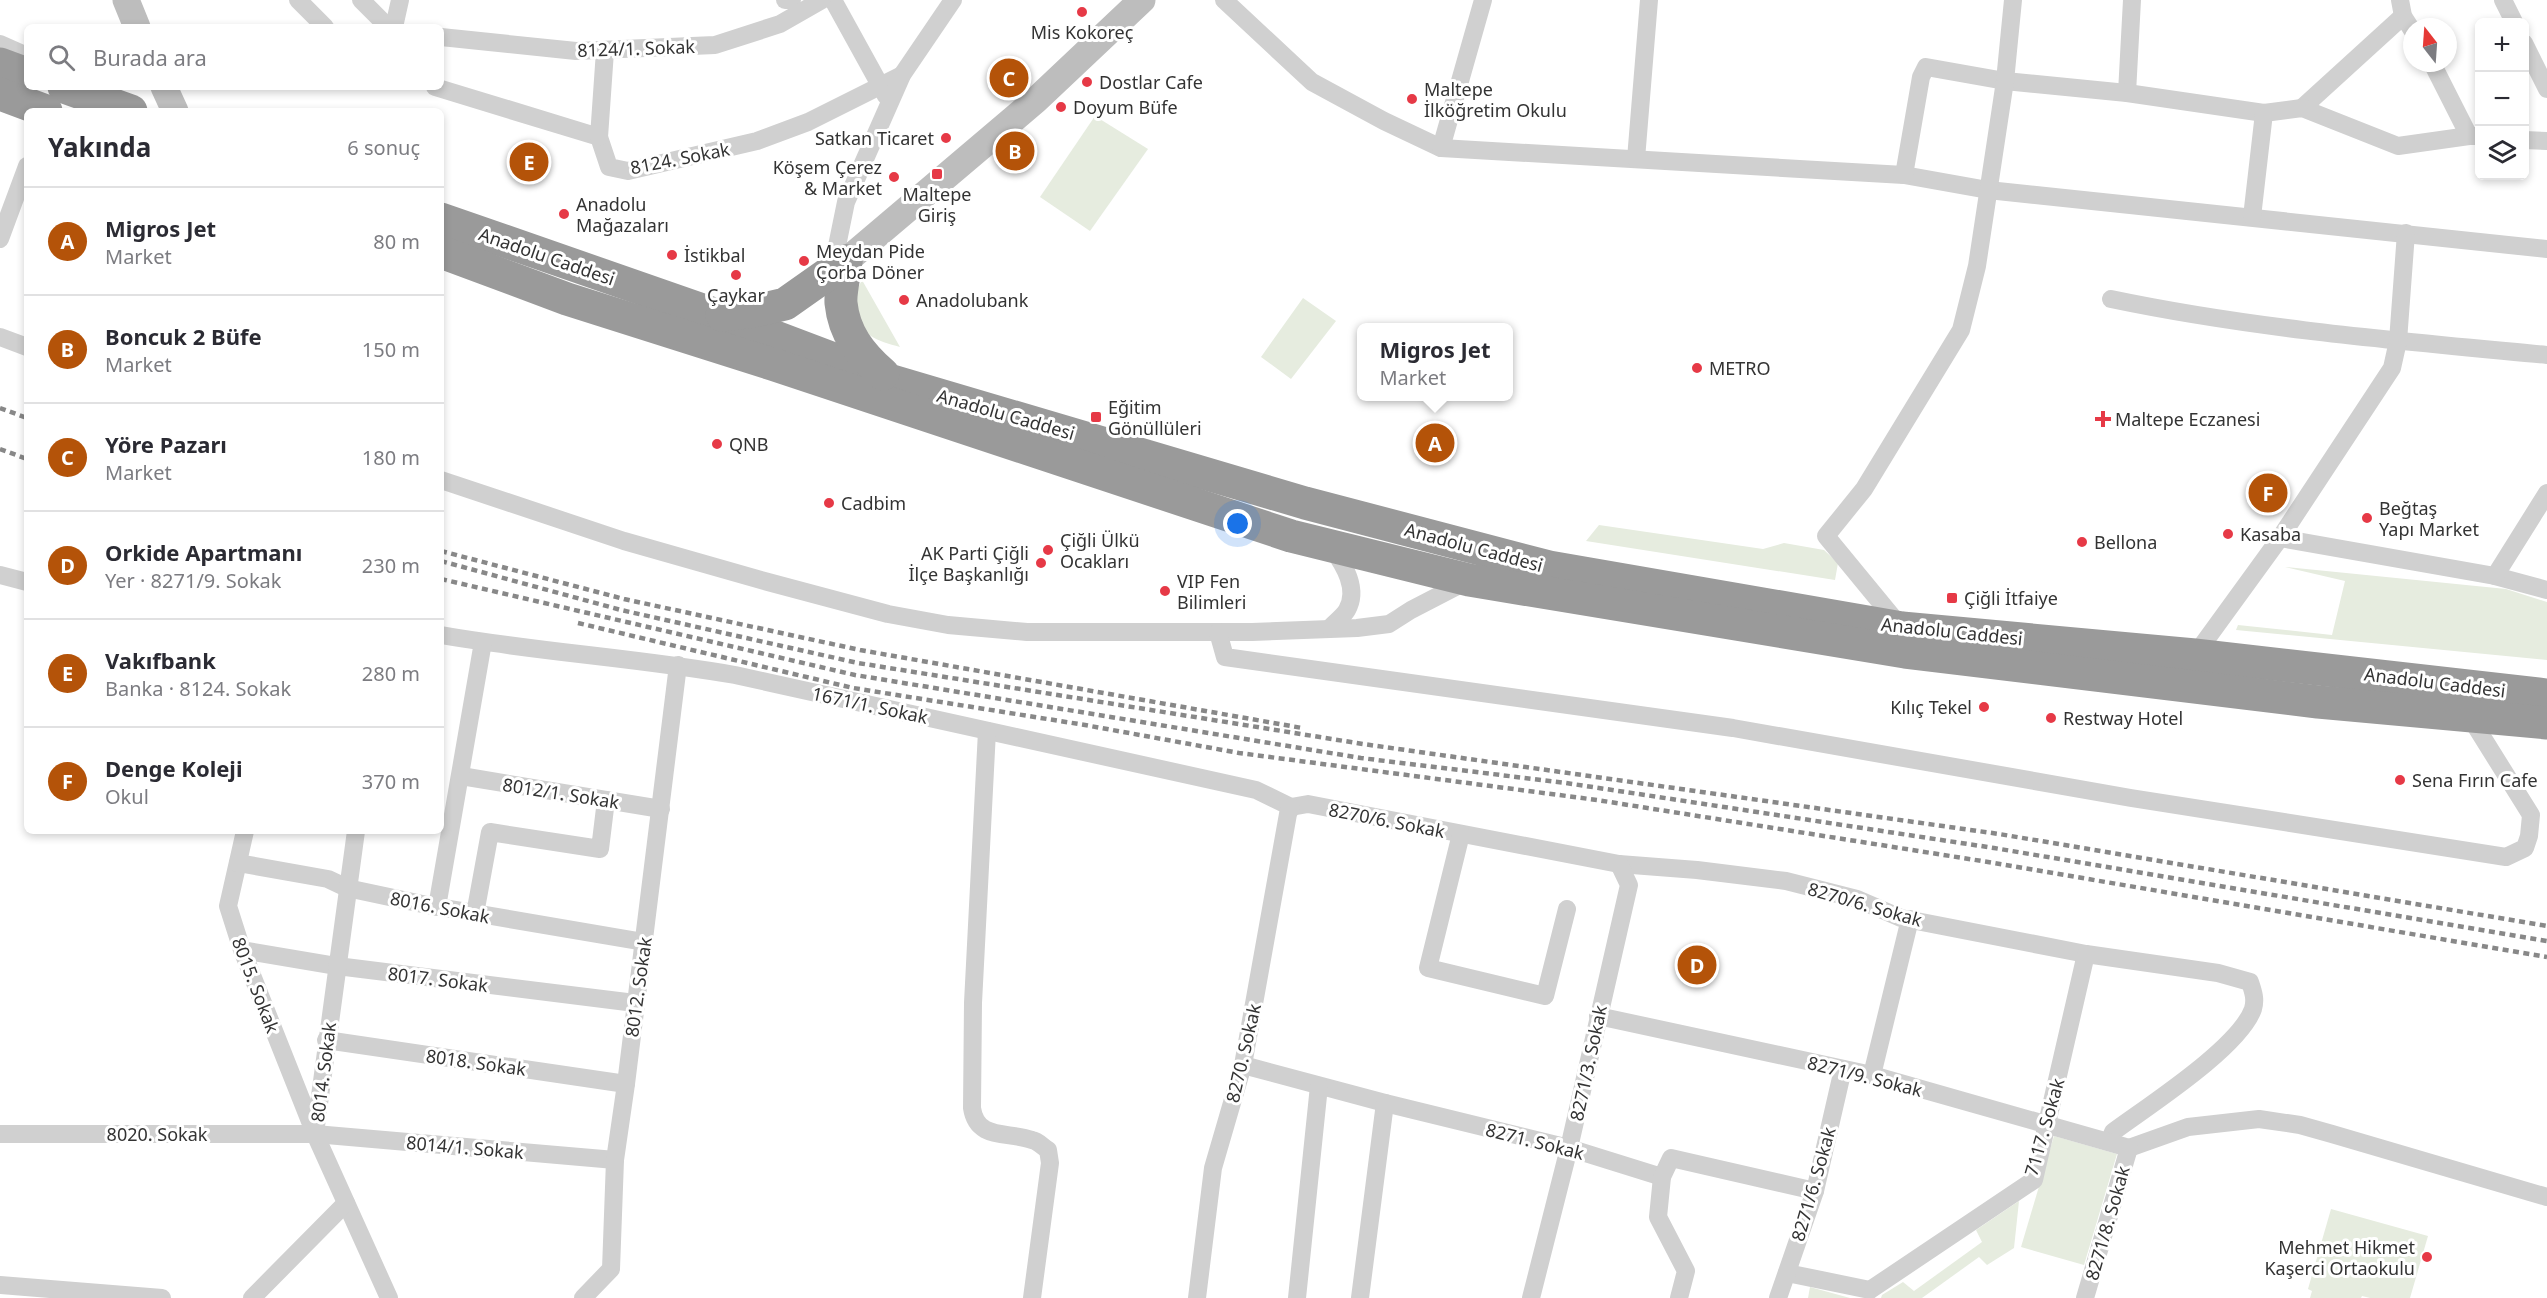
<!DOCTYPE html>
<html lang="tr">
<meta charset="utf-8">
<style>
:root{--surface:#fff;--page:#f2f2f3;--text:#2b2b33;--muted:#7c7c81;--line:#e1e1e2;--accent:#b45309}
body{margin:0;font-family:"Noto Sans",sans-serif;background:var(--page);color:var(--text)}
.controls{position:absolute;right:18px;top:18px;display:grid;overflow:hidden;border-radius:9px;box-shadow:0 3px 9px #0003}
.controls button{width:54px;height:54px;display:grid;place-items:center;padding:0;border:0;border-bottom:2px solid var(--line);background:var(--surface);color:var(--text);font:30px sans-serif}
.compass{position:absolute;left:2403px;top:18px;width:54px;height:54px;border-radius:50%;background:var(--surface);box-shadow:0 3px 9px #0003;rotate:343deg}
.you{position:absolute;left:1238px;top:524px;width:21px;height:21px;margin:-15px;border:4px solid #fff;border-radius:50%;background:#1a73e8;box-shadow:0 0 0 9px #1a73e833}
.badge{display:grid;place-items:center;width:39px;height:39px;border-radius:50%;background:var(--accent);color:#fff;font-size:20px;font-weight:700}
.pin{position:absolute;translate:-50% -50%;border:3px solid #fff;box-shadow:0 2px 6px #0006}
.popup{position:absolute;left:1357px;top:323px;width:156px;height:78px;box-sizing:border-box;display:grid;place-content:center;border-radius:9px;background:var(--surface);filter:drop-shadow(0 2px 4px #0005);font-size:20px;white-space:nowrap;color:var(--muted)}
.popup b{font-size:22px;color:var(--text)}
.popup::after{content:'';position:absolute;left:50%;top:100%;margin-left:-12px;border:12px solid transparent;border-top-color:var(--surface)}
.list{margin:0;padding:0;list-style:none}
h2{display:flex;justify-content:space-between;align-items:center;height:78px;margin:0;padding:0 24px;font-size:26px}
h2 small{font-size:20px;font-weight:400;color:var(--muted)}
.list li{display:grid;grid-template-columns:39px 1fr auto;gap:18px;align-items:center;box-sizing:border-box;height:108px;padding:0 24px;border-top:2px solid var(--line)}
.list b{display:block;font-size:22px;white-space:nowrap}
.list p{margin:0;font-size:20px;white-space:nowrap;color:var(--muted)}
.list em{font-size:20px;font-style:normal;color:var(--muted)}
.icon{flex:none;width:33px;height:33px;fill:none;stroke:currentColor;stroke-width:2;stroke-linecap:round;stroke-linejoin:round}
.map{position:relative;flex:none;width:2547px;height:1298px;overflow:hidden}
.search{position:absolute;background:var(--surface);box-shadow:0 3px 9px #0003;left:24px;top:24px;width:420px;height:66px;display:flex;align-items:center;gap:15px;box-sizing:border-box;padding:0 21px;border-radius:9px;color:var(--muted);font-size:22px}
.panel{position:absolute;background:var(--surface);box-shadow:0 3px 9px #0003;left:24px;top:108px;width:420px;height:726px;border-radius:9px}
.map>svg:first-child{display:block}
</style>
<div class="map">
<svg width="2547" height="1298" viewBox="0 0 2547 1298">
<rect width="100%" height="100%" fill="#fff"/>
<g fill="#e6ecdf">
<path d="M1095,116L1148,149L1090,231L1040,197Z"/>
<path d="M862,280L900,347C878,341 857,335 857,309C856,297 856,290 862,280Z"/>
<path d="M1303,298L1336,321L1291,379L1261,357Z"/>
<path d="M1599,525L1763,549L1784,543L1824,550L1838,563L1835,580L1586,541Z"/>
<path d="M2285,567L2506,589L2547,602V660L2236,630L2238,625L2332,635L2345,581Z"/>
<path d="M2054,1136L2117,1154L2084,1265L2021,1247Z"/>
<path d="M2019,1201L2014,1248L1987,1265L1979,1257L1922,1298H1881L1882,1295L1903,1282L1914,1291L1982,1242L1976,1230Z"/>
<path d="M2331,1209L2428,1236L2410,1298H2370L2362,1296L2361,1298H2310L2312,1291L2308,1289Z"/>
<path d="M1810,1287L1850,1298H1808Z"/>
</g>
<g fill="none" stroke-linecap="round" stroke-linejoin="round">
<g stroke="#d0d0d0" stroke-width="18">
<path d="M298,0L325,27"/>
<path d="M361,0L388,27"/>
<path d="M785,0H792"/>
<path d="M833,0L886,96"/>
<path d="M1224,0L1312,82L1384,121L1441,148L1904,175L1988,190L2547,249"/>
<path d="M2400,0L2403,16L2412,30"/>
<path d="M2503,0L2514,22"/>
<path d="M394,27L400,0"/>
<path d="M441,37L576,51L715,45L780,24L822,0"/>
<path d="M2524,43L2547,89"/>
<path d="M0,44L27,56"/>
<path d="M2432,63L2469,136"/>
<path d="M435,87L599,137L609,167L628,171L757,141L808,122L902,75"/>
<path d="M2127,93L2132,0"/>
<path d="M2302,108L2403,16"/>
<path d="M599,137L605,51"/>
<path d="M2524,140L2547,141"/>
<path d="M1441,148L1483,0"/>
<path d="M1636,159L1649,0"/>
<path d="M1904,175L1921,77L1926,67L2005,81L2127,93L2264,113L2302,108L2398,146L2469,136H2480"/>
<path d="M2252,217L2264,113"/>
<path d="M0,239L27,166"/>
<path d="M846,261L837,246L846,202L902,75L953,0"/>
<path d="M2111,299C2254,329 2401,341 2547,355"/>
<path d="M0,337L27,347"/>
<path d="M441,480L624,541L768,582L888,614L948,625L1027,632H1252L1357,628L1389,624L1411,610L1467,581"/>
<path d="M2280,538L2495,576L2547,590"/>
<path d="M0,575L27,582"/>
<path d="M2495,576L2547,493"/>
<path d="M1900,626L1826,536L1864,489L1961,330L1977,266L2005,81L2013,0"/>
<path d="M1330,628C1335,622 1343,617 1347,610C1359,589 1344,565 1332,548"/>
<path d="M1218,632L1225,657L1733,728L2131,798L2506,857L2525,848L2529,836L2531,815L2468,714"/>
<path d="M441,635C538,652 638,658 735,675L1256,790L1291,807"/>
<path d="M2195,655L2280,538L2392,368L2398,341L2406,233"/>
<path d="M987,731L973,1003L972,1108C977,1141 1008,1131 1032,1140C1038,1141 1043,1147 1048,1150L1050,1163L1032,1298"/>
<path d="M461,776L661,809"/>
<path d="M1291,807L1308,804L1619,864L1697,870L1786,881L1857,899L1901,918L2086,954L2218,973L2250,982C2253,991 2256,999 2253,1009C2239,1048 2148,1106 2113,1132L2109,1142"/>
<path d="M245,831L228,906L242,950L315,1134L389,1298"/>
<path d="M1461,834L1428,968L1545,996L1567,909"/>
<path d="M238,863L328,879L347,888L427,905L644,942"/>
<path d="M437,907L483,642"/>
<path d="M475,914L490,832L600,849L606,800"/>
<path d="M242,950L337,966L635,1003"/>
<path d="M1598,1016L1872,1075L2129,1148"/>
<path d="M326,1040L626,1084"/>
<path d="M1243,1065L1385,1103L1569,1148L1662,1177"/>
<path d="M1872,1075L1910,919"/>
<path d="M315,1133L356,831"/>
<path d="M0,1134H315L615,1160"/>
<path d="M2129,1148L2188,1127L2259,1119L2300,1125L2332,1134L2547,1197"/>
<path d="M1787,1273L1870,1290"/>
<path d="M0,1285L162,1298"/>
<path d="M1870,1290L2034,1180L2086,954"/>
<path d="M252,1298L346,1203"/>
<path d="M583,1298L611,1269L615,1160L626,1084L678,665"/>
<path d="M1197,1298L1213,1168L1243,1065L1288,814L1291,807"/>
<path d="M1297,1298L1319,1086"/>
<path d="M1360,1298L1385,1103"/>
<path d="M1531,1298L1569,1148L1629,885L1619,864"/>
<path d="M1679,1298L1686,1271L1658,1217L1662,1177L1671,1158L1815,1191"/>
<path d="M1778,1298L1815,1191L1843,1069"/>
<path d="M2085,1298L2129,1148"/>
</g>
<g stroke="#bdbdbd" stroke-width="27">
<path d="M126,0L137,27"/>
<path d="M164,87L175,111"/>
<path d="M846,261L1036,100L1142,0"/>
</g>
<g stroke="#9a9a9a" stroke-width="33">
<path d="M0,64L27,74"/>
<path d="M64,87L131,111"/>
<path d="M0,94L46,111"/>
<path d="M441,219L717,315L889,380L1305,503L1549,567L1902,628L2195,655L2547,695"/>
<path d="M441,252L567,299L772,364L1291,536L1469,580L1905,652L2318,702L2547,723"/>
<path d="M846,261C845,273 840,292 841,303C844,333 860,354 883,374"/>
<path d="M722,315L755,311L785,304L846,261"/>
</g>
<g stroke="#888" stroke-width="4.5" stroke-dasharray="6 4.5" stroke-linecap="butt">
<path d="M0,408L27,418"/>
<path d="M0,449L27,459"/>
<path d="M441,551L624,599L860,650L1302,728"/>
<path d="M441,561L621,610L858,663L1363,744L1999,834L2547,926"/>
<path d="M441,579L855,675L1361,758L1566,783L1994,848L2547,941"/>
<path d="M578,623L853,688L1085,725L1239,753L1597,800L1988,862L2547,957"/>
</g>
</g>
<g fill="#e63946" stroke="#fff" stroke-width="2">
<circle cx="1082" cy="12" r="6"/>
<circle cx="1087" cy="82" r="6"/>
<circle cx="1412" cy="99" r="6"/>
<circle cx="1061" cy="107" r="6"/>
<circle cx="946" cy="138" r="6"/>
<rect x="931" y="168" width="12" height="12" rx="3"/>
<circle cx="894" cy="177" r="6"/>
<circle cx="564" cy="214" r="6"/>
<circle cx="672" cy="255" r="6"/>
<circle cx="804" cy="261" r="6"/>
<circle cx="736" cy="275" r="6"/>
<circle cx="904" cy="300" r="6"/>
<circle cx="1697" cy="368" r="6"/>
<rect x="1090" y="411" width="12" height="12" rx="3"/>
<path d="M2100 410h6v6h6v6h-6v6h-6v-6h-6v-6h6z"/>
<circle cx="717" cy="444" r="6"/>
<circle cx="829" cy="503" r="6"/>
<circle cx="2367" cy="518" r="6"/>
<circle cx="2228" cy="534" r="6"/>
<circle cx="2082" cy="542" r="6"/>
<circle cx="1048" cy="550" r="6"/>
<circle cx="1041" cy="563" r="6"/>
<circle cx="1165" cy="591" r="6"/>
<rect x="1946" y="592" width="12" height="12" rx="3"/>
<circle cx="1984" cy="707" r="6"/>
<circle cx="2051" cy="718" r="6"/>
<circle cx="2400" cy="780" r="6"/>
<circle cx="2427" cy="1257" r="6"/>
</g>
<g text-anchor="middle" dominant-baseline="central" stroke-width="6" stroke-linejoin="round" paint-order="stroke">
<g font-size="18" fill="#333" stroke="#fff" text-anchor="start">
<text x="1082" y="32" text-anchor="middle">Mis Kokoreç</text>
<text x="1099" y="82">Dostlar Cafe</text>
<text x="1424" y="89">Maltepe<tspan x="1424" dy="21">İlköğretim Okulu</tspan></text>
<text x="1073" y="107">Doyum Büfe</text>
<text x="934" y="138" text-anchor="end">Satkan Ticaret</text>
<text x="882" y="167" text-anchor="end">Köşem Çerez<tspan x="882" dy="21">&amp; Market</tspan></text>
<text x="937" y="194" text-anchor="middle">Maltepe<tspan x="937" dy="21">Giriş</tspan></text>
<text x="576" y="204">Anadolu<tspan x="576" dy="21">Mağazaları</tspan></text>
<text x="816" y="251">Meydan Pide<tspan x="816" dy="21">Çorba Döner</tspan></text>
<text x="684" y="255">İstikbal</text>
<text x="736" y="295" text-anchor="middle">Çaykar</text>
<text x="916" y="300">Anadolubank</text>
<text x="1709" y="368">METRO</text>
<text x="1108" y="407">Eğitim<tspan x="1108" dy="21">Gönüllüleri</tspan></text>
<text x="2115" y="419">Maltepe Eczanesi</text>
<text x="729" y="444">QNB</text>
<text x="841" y="503">Cadbim</text>
<text x="2379" y="508">Beğtaş<tspan x="2379" dy="21">Yapı Market</tspan></text>
<text x="2240" y="534">Kasaba</text>
<text x="1060" y="540">Çiğli Ülkü<tspan x="1060" dy="21">Ocakları</tspan></text>
<text x="2094" y="542">Bellona</text>
<text x="1029" y="553" text-anchor="end">AK Parti Çiğli<tspan x="1029" dy="21">İlçe Başkanlığı</tspan></text>
<text x="1177" y="581">VIP Fen<tspan x="1177" dy="21">Bilimleri</tspan></text>
<text x="1964" y="598">Çiğli İtfaiye</text>
<text x="1972" y="707" text-anchor="end">Kılıç Tekel</text>
<text x="2063" y="718">Restway Hotel</text>
<text x="2412" y="780">Sena Fırın Cafe</text>
<text x="2415" y="1247" text-anchor="end">Mehmet Hikmet<tspan x="2415" dy="21">Kaşerci Ortaokulu</tspan></text>
</g>
<g font-size="18" fill="#333" stroke="#fff">
<text transform="translate(636 48) rotate(-2)">8124/1. Sokak</text>
<text transform="translate(680 158) rotate(-11)">8124. Sokak</text>
<text transform="translate(547 256) rotate(19)">Anadolu Caddesi</text>
<text transform="translate(1006 414) rotate(16)">Anadolu Caddesi</text>
<text transform="translate(1474 547) rotate(15)">Anadolu Caddesi</text>
<text transform="translate(1952 631) rotate(6)">Anadolu Caddesi</text>
<text transform="translate(2435 682) rotate(7)">Anadolu Caddesi</text>
<text transform="translate(870 705) rotate(12)">1671/1. Sokak</text>
<text transform="translate(561 793) rotate(9)">8012/1. Sokak</text>
<text transform="translate(1387 820) rotate(11)">8270/6. Sokak</text>
<text transform="translate(1865 904) rotate(16)">8270/6. Sokak</text>
<text transform="translate(440 907) rotate(11)">8016. Sokak</text>
<text transform="translate(438 979) rotate(7)">8017. Sokak</text>
<text transform="translate(256 985) rotate(69)">8015. Sokak</text>
<text transform="translate(638 987) rotate(-82)">8012. Sokak</text>
<text transform="translate(1243 1053) rotate(-77)">8270. Sokak</text>
<text transform="translate(476 1062) rotate(8)">8018. Sokak</text>
<text transform="translate(1588 1063) rotate(-78)">8271/3. Sokak</text>
<text transform="translate(323 1072) rotate(-83)">8014. Sokak</text>
<text transform="translate(1865 1076) rotate(14)">8271/9. Sokak</text>
<text transform="translate(2044 1127) rotate(-74)">7117. Sokak</text>
<text x="157" y="1134">8020. Sokak</text>
<text transform="translate(1535 1141) rotate(14)">8271. Sokak</text>
<text transform="translate(465 1147) rotate(5)">8014/1. Sokak</text>
<text transform="translate(1813 1184) rotate(-74)">8271/6. Sokak</text>
<text transform="translate(2107 1223) rotate(-74)">8271/8. Sokak</text>
</g>
</g>
</svg>
<div class="controls">
<button>+</button>
<button>−</button>
<button><svg class="icon" aria-label="layers" viewBox="0 0 24 24"><path d="M12 4l9 5-9 5-9-5zM3 14l9 5 9-5"/></svg></button>
</div>
<svg class="compass" viewBox="-18 -18 36 36"><path d="M0-13l5 13h-10z" fill="#e53935"/><path d="M0 13l5-13h-10z" fill="#7c7c81"/></svg>
<div class="you"></div>
<div class="pin badge" style="left:1435px;top:443px">A</div>
<div class="popup"><b>Migros Jet</b>Market</div>
<div class="pin badge" style="left:1015px;top:151px">B</div>
<div class="pin badge" style="left:1009px;top:78px">C</div>
<div class="pin badge" style="left:1697px;top:965px">D</div>
<div class="pin badge" style="left:529px;top:162px">E</div>
<div class="pin badge" style="left:2268px;top:493px">F</div>
<div class="search"><svg class="icon" aria-label="search" viewBox="0 0 24 24"><circle cx="10" cy="10" r="6"/><path d="M15 15l6 6"/></svg>Burada ara</div>
<section class="panel">
<h2>Yakında<small>6 sonuç</small></h2>
<ul class="list">
<li><span class="badge">A</span><div><b>Migros Jet</b><p>Market</p></div><em>80 m</em></li>
<li><span class="badge">B</span><div><b>Boncuk 2 Büfe</b><p>Market</p></div><em>150 m</em></li>
<li><span class="badge">C</span><div><b>Yöre Pazarı</b><p>Market</p></div><em>180 m</em></li>
<li><span class="badge">D</span><div><b>Orkide Apartmanı</b><p>Yer · 8271/9. Sokak</p></div><em>230 m</em></li>
<li><span class="badge">E</span><div><b>Vakıfbank</b><p>Banka · 8124. Sokak</p></div><em>280 m</em></li>
<li><span class="badge">F</span><div><b>Denge Koleji</b><p>Okul</p></div><em>370 m</em></li>
</ul>
</section>
</div>
